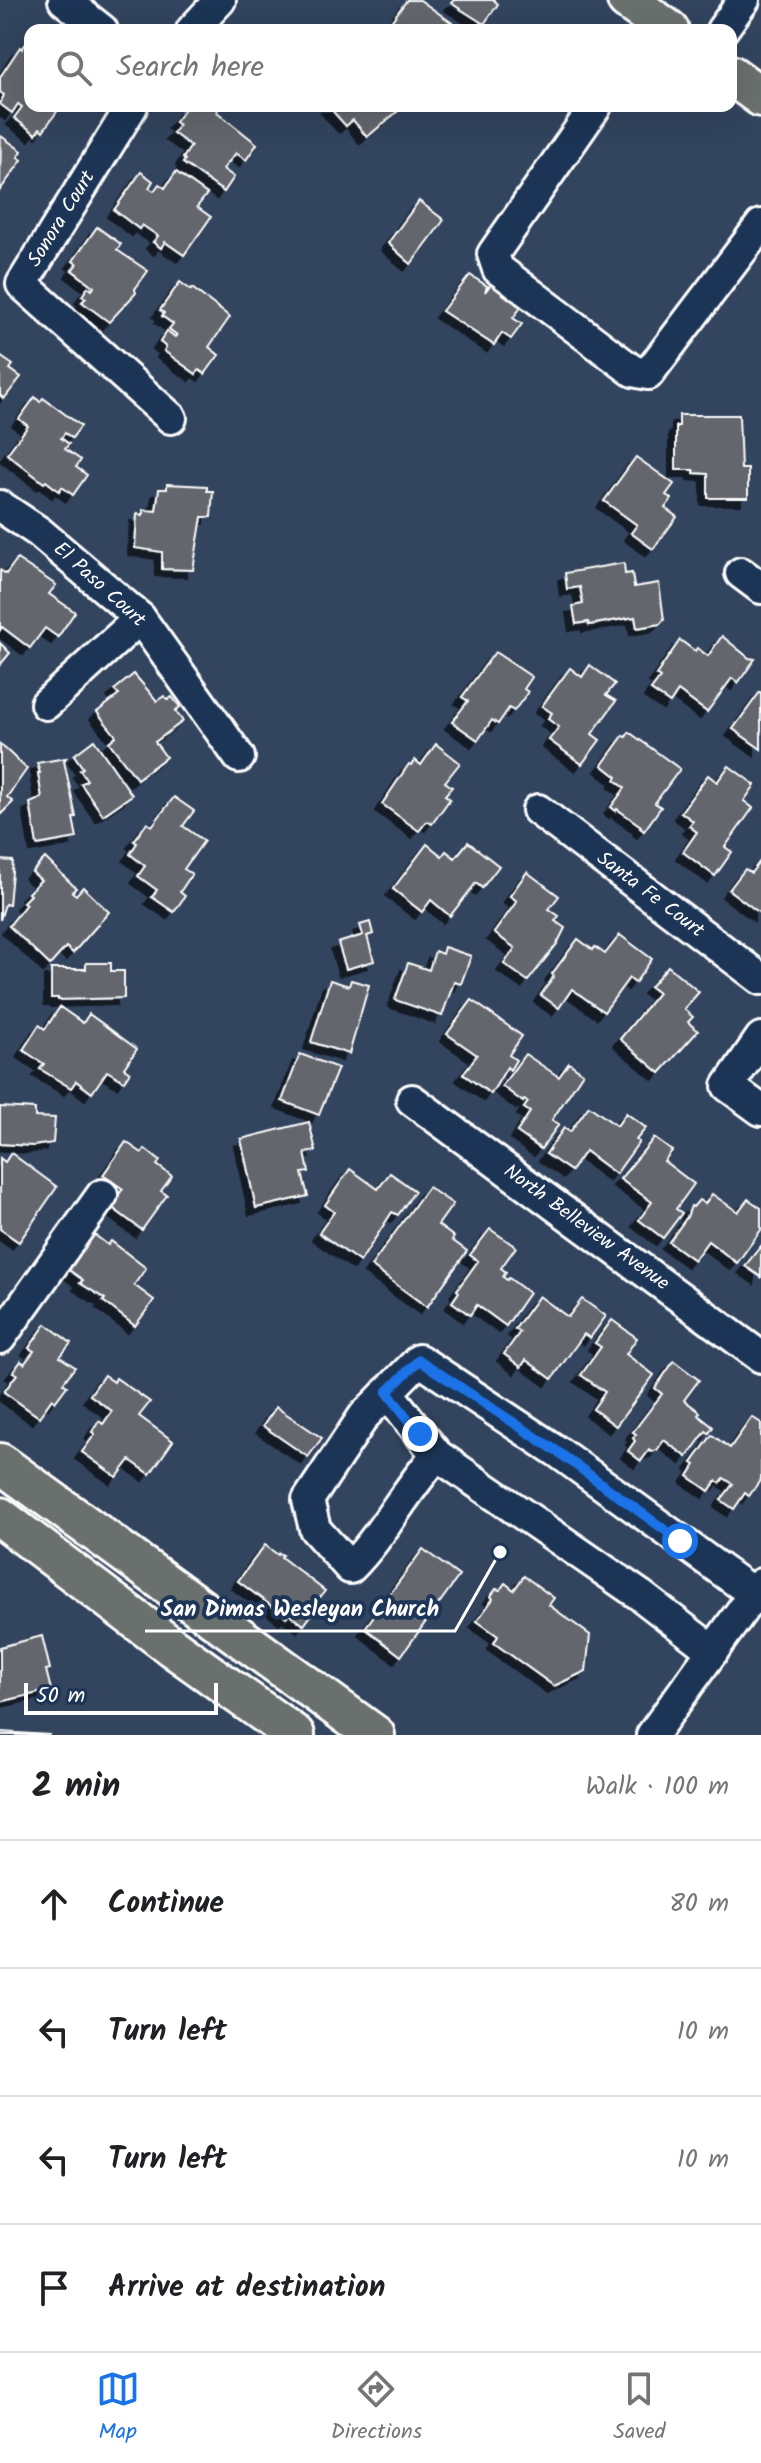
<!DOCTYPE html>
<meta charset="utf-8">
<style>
:root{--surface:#fff;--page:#f6f6f6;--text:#202124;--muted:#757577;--line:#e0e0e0;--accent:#1a73e8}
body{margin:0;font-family:Kalam,sans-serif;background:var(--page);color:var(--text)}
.scale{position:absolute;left:24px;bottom:20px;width:194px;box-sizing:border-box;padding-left:8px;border:4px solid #fff;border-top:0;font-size:22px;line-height:28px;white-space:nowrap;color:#fff;-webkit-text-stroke:6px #1d3557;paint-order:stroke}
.stop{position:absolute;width:24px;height:24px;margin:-18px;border:6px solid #1a73e8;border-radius:50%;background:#fff}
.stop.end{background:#1a73e8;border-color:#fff;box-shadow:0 2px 8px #0008}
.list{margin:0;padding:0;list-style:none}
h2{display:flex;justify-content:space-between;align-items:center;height:104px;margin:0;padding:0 32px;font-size:34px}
h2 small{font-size:26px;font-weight:400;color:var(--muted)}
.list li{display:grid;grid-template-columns:52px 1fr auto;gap:24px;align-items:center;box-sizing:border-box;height:128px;padding:0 32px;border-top:2px solid var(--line)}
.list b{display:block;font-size:30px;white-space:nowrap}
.list em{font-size:26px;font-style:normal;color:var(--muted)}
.icon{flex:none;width:44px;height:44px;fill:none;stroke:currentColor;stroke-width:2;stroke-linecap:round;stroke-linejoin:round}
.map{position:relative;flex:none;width:761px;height:1735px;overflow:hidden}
.search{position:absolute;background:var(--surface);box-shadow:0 8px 32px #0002;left:24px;right:24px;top:24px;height:88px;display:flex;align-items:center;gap:20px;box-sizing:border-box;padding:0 28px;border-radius:16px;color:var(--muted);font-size:30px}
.sheet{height:616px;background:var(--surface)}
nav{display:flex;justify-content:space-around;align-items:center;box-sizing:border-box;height:112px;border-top:2px solid var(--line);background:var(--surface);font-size:22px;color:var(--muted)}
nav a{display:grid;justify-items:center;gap:4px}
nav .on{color:var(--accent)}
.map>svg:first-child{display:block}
</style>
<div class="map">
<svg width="761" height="1735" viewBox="0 0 761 1735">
<defs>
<filter id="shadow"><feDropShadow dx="-7" dy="7" stdDeviation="0" flood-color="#0009"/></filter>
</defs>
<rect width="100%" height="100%" fill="#32445e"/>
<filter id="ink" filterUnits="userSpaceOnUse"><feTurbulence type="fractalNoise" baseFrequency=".0125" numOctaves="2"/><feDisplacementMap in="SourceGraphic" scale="16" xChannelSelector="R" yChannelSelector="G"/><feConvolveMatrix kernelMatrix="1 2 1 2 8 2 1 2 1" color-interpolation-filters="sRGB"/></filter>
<g filter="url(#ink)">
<g fill="#63666d" stroke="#fff" stroke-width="2" filter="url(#shadow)">
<path d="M407,0H420L455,25L451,30H385Z"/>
<path d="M454,0H494L498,4L484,24L451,3Z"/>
<path d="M30,38V106H61L43,131L40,128L36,134L14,118L22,107L18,104L12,113L0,104L4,95L0,92V77L20,47L22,49Z"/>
<path d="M187,106H219L217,112L257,144L246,160L236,153L223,169L234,177L224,192L183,163L185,160L183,158L191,146L173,133L179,125L175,122Z"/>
<path d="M328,106H404L367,137L353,120L346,126Z"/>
<path d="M1,136L22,151L18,157L22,160L0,190Z"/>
<path d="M141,172L153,181L149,188L154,191L159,184L165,188L176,172L207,194L197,207L211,217L184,255L165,242L161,248L153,242L158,236L142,225L139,229L114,210Z"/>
<path d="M419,201L444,220L411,264L388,243Z"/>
<path d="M97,227L121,244L117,250L148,271L135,289L136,293L109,322L82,302L86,298L82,296L88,287L92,290L94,287L72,270L77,264L73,261Z"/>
<path d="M470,275L487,286L485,292L491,284L522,306L513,318L522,324L511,339L502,333L494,345L442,311Z"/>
<path d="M180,282L191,290L192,288L230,317L209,347L219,355L205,374L199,370L196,374L164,351L166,347L160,342L167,331L175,337L177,335L169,329L173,324L162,316L164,313L160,310Z"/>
<path d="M0,356L13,365L10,369L21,377L4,399L0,395Z"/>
<path d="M35,397L40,402L43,398L81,426L72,438L65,433L61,438L69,444L65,449L81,460L76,467L87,475L73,495L62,487L59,491L46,481L44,483L7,454L28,426L19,419Z"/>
<path d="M679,415H739L741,469H748V498H708V474L694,473V470H676V426H679Z"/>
<path d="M636,457L674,484L666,495L672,499L665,508L677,517L653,549L631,533L637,525L604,501Z"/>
<path d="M167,484L207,486V491H213L211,517H202L193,570L162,569V552L135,548L137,514L143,515V510L156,511L159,489H167Z"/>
<path d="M17,559L56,585L49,594L75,612L58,637L45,628L30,648L2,627L0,630V570L6,574Z"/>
<path d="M624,563L625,574L632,573L634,587L659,583L664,620L660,624L637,628L635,617L589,625L588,622L576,624L573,606L583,604L580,587L567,589L565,573Z"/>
<path d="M722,636L749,658L755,659L738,683L732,678L707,712L678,691L670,703L651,690L660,678L656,675L680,640L695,651L697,648L708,656Z"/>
<path d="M0,643L10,653L0,665Z"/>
<path d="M495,652L532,677L524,689L528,692L514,711L509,708L498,724L492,720L478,740L452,722L468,701L462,697Z"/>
<path d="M590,665L615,684L606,695L616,701L592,734L600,740L582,764L549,740L559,727L548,719L552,713L542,706L570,668L582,677Z"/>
<path d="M134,674L157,701L164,696L168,700L172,697L180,707L175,711L183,721L155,742L166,757L137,779L109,742L116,736L97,712L119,695L114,690Z"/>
<path d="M760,692L761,693V749L733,729Z"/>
<path d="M629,732L680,769L655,803L661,807L644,831L640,828L641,826L617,809L616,811L611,807L625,788L615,780L617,777L602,765L623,736L626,737Z"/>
<path d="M94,740L132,795L103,815L81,784L87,780L80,770L83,768L74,755Z"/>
<path d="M0,744L27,769L7,797L13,802L0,815Z"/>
<path d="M436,744L460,763L445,782L452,787L445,795L450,799L432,824L427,821L419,831L382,804L409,764L411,765L415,760L421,765Z"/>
<path d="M66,758L64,761L76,817L73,818L77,838L37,845L30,803L42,798L38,773H40L37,763Z"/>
<path d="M729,766L755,785L744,801L753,808L725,847L732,852L715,876L683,852L697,832L689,826L693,821L681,812L708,775L717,782Z"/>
<path d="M174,797L194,811L183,826L204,841L184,869L192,874L180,892L185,896L174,912L152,897L157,890L138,876L145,866L130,854L137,843L134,841L147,823L152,826Z"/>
<path d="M468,842L499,866L482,888L476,883L450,916L431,900L422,912L393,889L427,844L442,856L446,851L455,858Z"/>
<path d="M45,858L76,888L72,892L76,895L83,887L109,912L73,953L66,947L50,965L9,926L26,904L23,902L30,895L28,893L41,880L32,872Z"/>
<path d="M0,860L13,861L9,905L5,904L0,920Z"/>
<path d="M761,860V914L729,890L745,869L751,873Z"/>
<path d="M527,872L559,896L549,909L559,916L555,921L565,928L557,944L528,981L504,964L515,948L494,933L517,901L510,896Z"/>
<path d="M370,922L373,934L367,936L374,961L346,969L338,943L363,935L360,925Z"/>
<path d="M620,935L652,959L635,983L629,978L604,1012L572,989L559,1008L541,995L554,976L552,974L578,939L593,950L595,947L605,954Z"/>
<path d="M444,947L471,956L461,984L454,982L442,1016L395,1000L408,963L429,970L435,951L442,954Z"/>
<path d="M86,963H111V971H124V998L58,1000V998H51V969H86Z"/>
<path d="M668,966L699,992L684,1009L693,1017L688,1022L698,1031L660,1073L620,1039L658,993L650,987Z"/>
<path d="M330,980L349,986L351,980L369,985L349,1054L311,1042Z"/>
<path d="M472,1000L522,1036L509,1055L516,1060L510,1070L507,1067L491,1094L463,1074L477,1055L447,1034Z"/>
<path d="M60,1007L83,1023L89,1014L137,1049L124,1068L130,1072L124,1081L107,1071L92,1093L76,1081L71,1088L40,1069L44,1064L23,1050L39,1025L45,1029Z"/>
<path d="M300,1054L338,1068L319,1115L282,1101Z"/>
<path d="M525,1054L559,1077L569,1063L583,1073L552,1120L559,1124L541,1149L517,1132L530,1112L524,1108L528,1102L524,1100L523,1102L502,1086Z"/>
<path d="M589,1106L617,1126L626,1113L646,1128L636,1140L639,1142L616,1174L585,1151L571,1171L546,1154L564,1128L570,1132Z"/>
<path d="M0,1107L35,1109V1117L55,1118L53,1143L33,1146L0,1144Z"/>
<path d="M309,1122L316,1151L305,1153L309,1172L302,1173L308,1196L256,1208L241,1139Z"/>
<path d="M654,1138L672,1151L664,1161L694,1184L676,1209L682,1213L663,1238L639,1220L652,1202L620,1179Z"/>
<path d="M126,1142L142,1153L145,1149L160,1161L157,1165L172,1176L161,1191L167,1195L142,1230L110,1206L123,1189L103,1175Z"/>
<path d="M11,1153L57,1187L19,1242L0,1229V1158L5,1162Z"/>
<path d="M350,1169L378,1189L390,1173L415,1191L398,1215L392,1212L360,1262L319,1233L334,1212L325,1205Z"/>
<path d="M428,1187L453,1204L438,1225L454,1237L452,1240L467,1251L427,1307L371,1266Z"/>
<path d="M712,1194L738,1212L748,1199L761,1208V1230L737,1263L708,1241L694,1260L669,1242L687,1217L691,1206L693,1207L699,1200L705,1204Z"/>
<path d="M490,1229L516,1247L501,1268L506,1272L503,1277L507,1280L509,1278L529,1293L506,1326L477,1305L470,1315L452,1302L459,1292L457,1290L478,1261L470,1255Z"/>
<path d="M91,1232L108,1245L111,1241L146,1268L134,1285L154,1300L135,1326L103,1301L105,1299L80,1283L83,1280L65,1267Z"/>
<path d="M761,1246V1277L745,1266Z"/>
<path d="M539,1296L568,1317L582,1299L606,1316L590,1338L584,1334L552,1379L526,1360L521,1367L504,1354L520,1332L515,1329Z"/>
<path d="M612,1320L637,1338L626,1354L654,1375L616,1426L593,1409L605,1392L581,1375L601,1347L595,1343Z"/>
<path d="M46,1324L71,1343L60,1357L75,1367L63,1383L67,1386L55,1402L52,1399L39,1417L4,1392L17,1374L13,1372L21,1361L24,1364L34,1351L29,1348Z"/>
<path d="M674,1361L699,1380L684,1400L700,1412L698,1415L713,1427L709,1433L706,1431L687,1457L664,1440L657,1450L652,1452L649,1450L641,1461L628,1451L635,1441L633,1438L636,1434L633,1432L662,1394L655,1388Z"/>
<path d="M104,1375L114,1382L116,1378L150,1402L139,1416L173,1441L150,1474L130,1460L117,1477L82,1452L95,1434L92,1432L99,1421L103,1424L112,1411L90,1395Z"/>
<path d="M276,1407L322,1438L308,1457L263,1426Z"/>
<path d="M752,1417L761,1423V1479L749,1496L745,1493L734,1509L721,1500L733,1484L724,1478L720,1483L716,1481L709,1491L688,1476L695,1465L692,1463L712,1435L730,1448Z"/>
<path d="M265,1545L278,1555L279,1553L283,1555L281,1557L325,1591L318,1600L321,1602L304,1625L289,1614L286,1617L238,1581Z"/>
<path d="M423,1549L459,1576L401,1656L365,1628Z"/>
<path d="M524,1576L554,1598L549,1605L590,1635L586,1671L554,1686L494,1643L498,1636L477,1621L493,1599L491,1596L496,1589L500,1590L505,1583L514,1590Z"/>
<path d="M42,1636L50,1669L46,1670L51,1690L0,1702V1647Z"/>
<path d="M0,1732L50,1735H0Z"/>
</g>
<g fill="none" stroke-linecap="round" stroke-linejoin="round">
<defs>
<g id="minor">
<path d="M64,0L102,30"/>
<path d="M192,30L220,0"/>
<path d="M722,30L744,0"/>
<path d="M132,106L22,284L171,418"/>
<path d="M596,106L493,254L498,269L633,371L648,374L761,225"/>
<path d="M0,506L39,532L140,618L239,757"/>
<path d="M741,573L761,588"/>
<path d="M46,704L140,618"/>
<path d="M538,810L761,979"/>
<path d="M761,1038L728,1086L761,1110"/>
<path d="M412,1100L761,1357"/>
<path d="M0,1338L102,1195"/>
<path d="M387,1392L437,1455"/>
<path d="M713,1651L640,1595L437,1455C405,1490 384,1534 350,1568L315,1529L308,1500L364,1416L419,1360L558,1452L754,1594"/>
<path d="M652,1735L761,1584"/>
</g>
<g id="major">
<path d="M627,0L669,30"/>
<path d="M731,75L761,97"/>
<path d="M0,1463L375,1735"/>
<path d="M0,1517L172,1647L295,1735"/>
</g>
</defs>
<use href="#minor" stroke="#fff" stroke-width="36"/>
<use href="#major" stroke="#fff" stroke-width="44"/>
<use href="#minor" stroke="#1d3557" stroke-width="30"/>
<use href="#major" stroke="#6b706d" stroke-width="38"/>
</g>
</g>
<g fill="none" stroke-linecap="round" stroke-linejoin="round" filter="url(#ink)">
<path stroke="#1a73e8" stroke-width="10" d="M420,1434L387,1392L419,1360L558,1452L680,1541"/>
</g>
<g text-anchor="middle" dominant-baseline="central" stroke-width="8" stroke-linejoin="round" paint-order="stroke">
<g font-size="20" fill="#fff" stroke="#1d3557">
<text transform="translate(62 219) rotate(-58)">Sonora Court</text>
<text transform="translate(99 585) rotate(42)">El Paso Court</text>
<text transform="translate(650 895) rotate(37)">Santa Fe Court</text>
<text transform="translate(586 1228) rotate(36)">North Belleview Avenue</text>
</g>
</g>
<path fill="none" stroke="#fff" stroke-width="3" d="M500 1552L455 1631H145"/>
<circle fill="#fff" stroke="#1d3557" stroke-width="3" cx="500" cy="1552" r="8"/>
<g font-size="22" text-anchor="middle" font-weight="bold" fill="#fff" stroke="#1d3557" stroke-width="8" stroke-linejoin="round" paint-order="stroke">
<text x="300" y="1616">San Dimas Wesleyan Church</text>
</g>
</svg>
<div class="scale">50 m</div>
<div class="stop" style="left:680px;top:1541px"></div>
<div class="stop end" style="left:420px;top:1434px"></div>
<div class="search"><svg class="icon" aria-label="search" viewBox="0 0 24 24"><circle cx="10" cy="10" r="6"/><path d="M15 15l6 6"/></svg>Search here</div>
</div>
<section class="sheet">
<h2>2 min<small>Walk · 100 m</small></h2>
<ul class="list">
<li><svg class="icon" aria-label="ahead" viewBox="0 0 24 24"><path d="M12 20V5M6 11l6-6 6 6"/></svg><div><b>Continue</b></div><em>80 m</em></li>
<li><svg class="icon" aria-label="left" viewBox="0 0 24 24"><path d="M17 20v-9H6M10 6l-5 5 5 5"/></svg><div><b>Turn left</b></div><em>10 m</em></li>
<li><svg class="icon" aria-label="left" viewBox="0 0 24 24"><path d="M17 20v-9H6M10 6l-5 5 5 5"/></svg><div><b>Turn left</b></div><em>10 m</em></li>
<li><svg class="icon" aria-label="arrive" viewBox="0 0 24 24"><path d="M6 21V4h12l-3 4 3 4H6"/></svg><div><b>Arrive at destination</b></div></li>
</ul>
</section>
<nav>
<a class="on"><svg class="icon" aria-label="map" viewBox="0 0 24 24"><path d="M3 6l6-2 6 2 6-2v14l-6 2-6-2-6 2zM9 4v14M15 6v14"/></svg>Map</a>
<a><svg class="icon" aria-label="directions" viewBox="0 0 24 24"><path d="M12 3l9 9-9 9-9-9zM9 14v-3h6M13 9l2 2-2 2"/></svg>Directions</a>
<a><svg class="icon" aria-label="saved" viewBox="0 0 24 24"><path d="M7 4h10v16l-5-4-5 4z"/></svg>Saved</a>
</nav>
